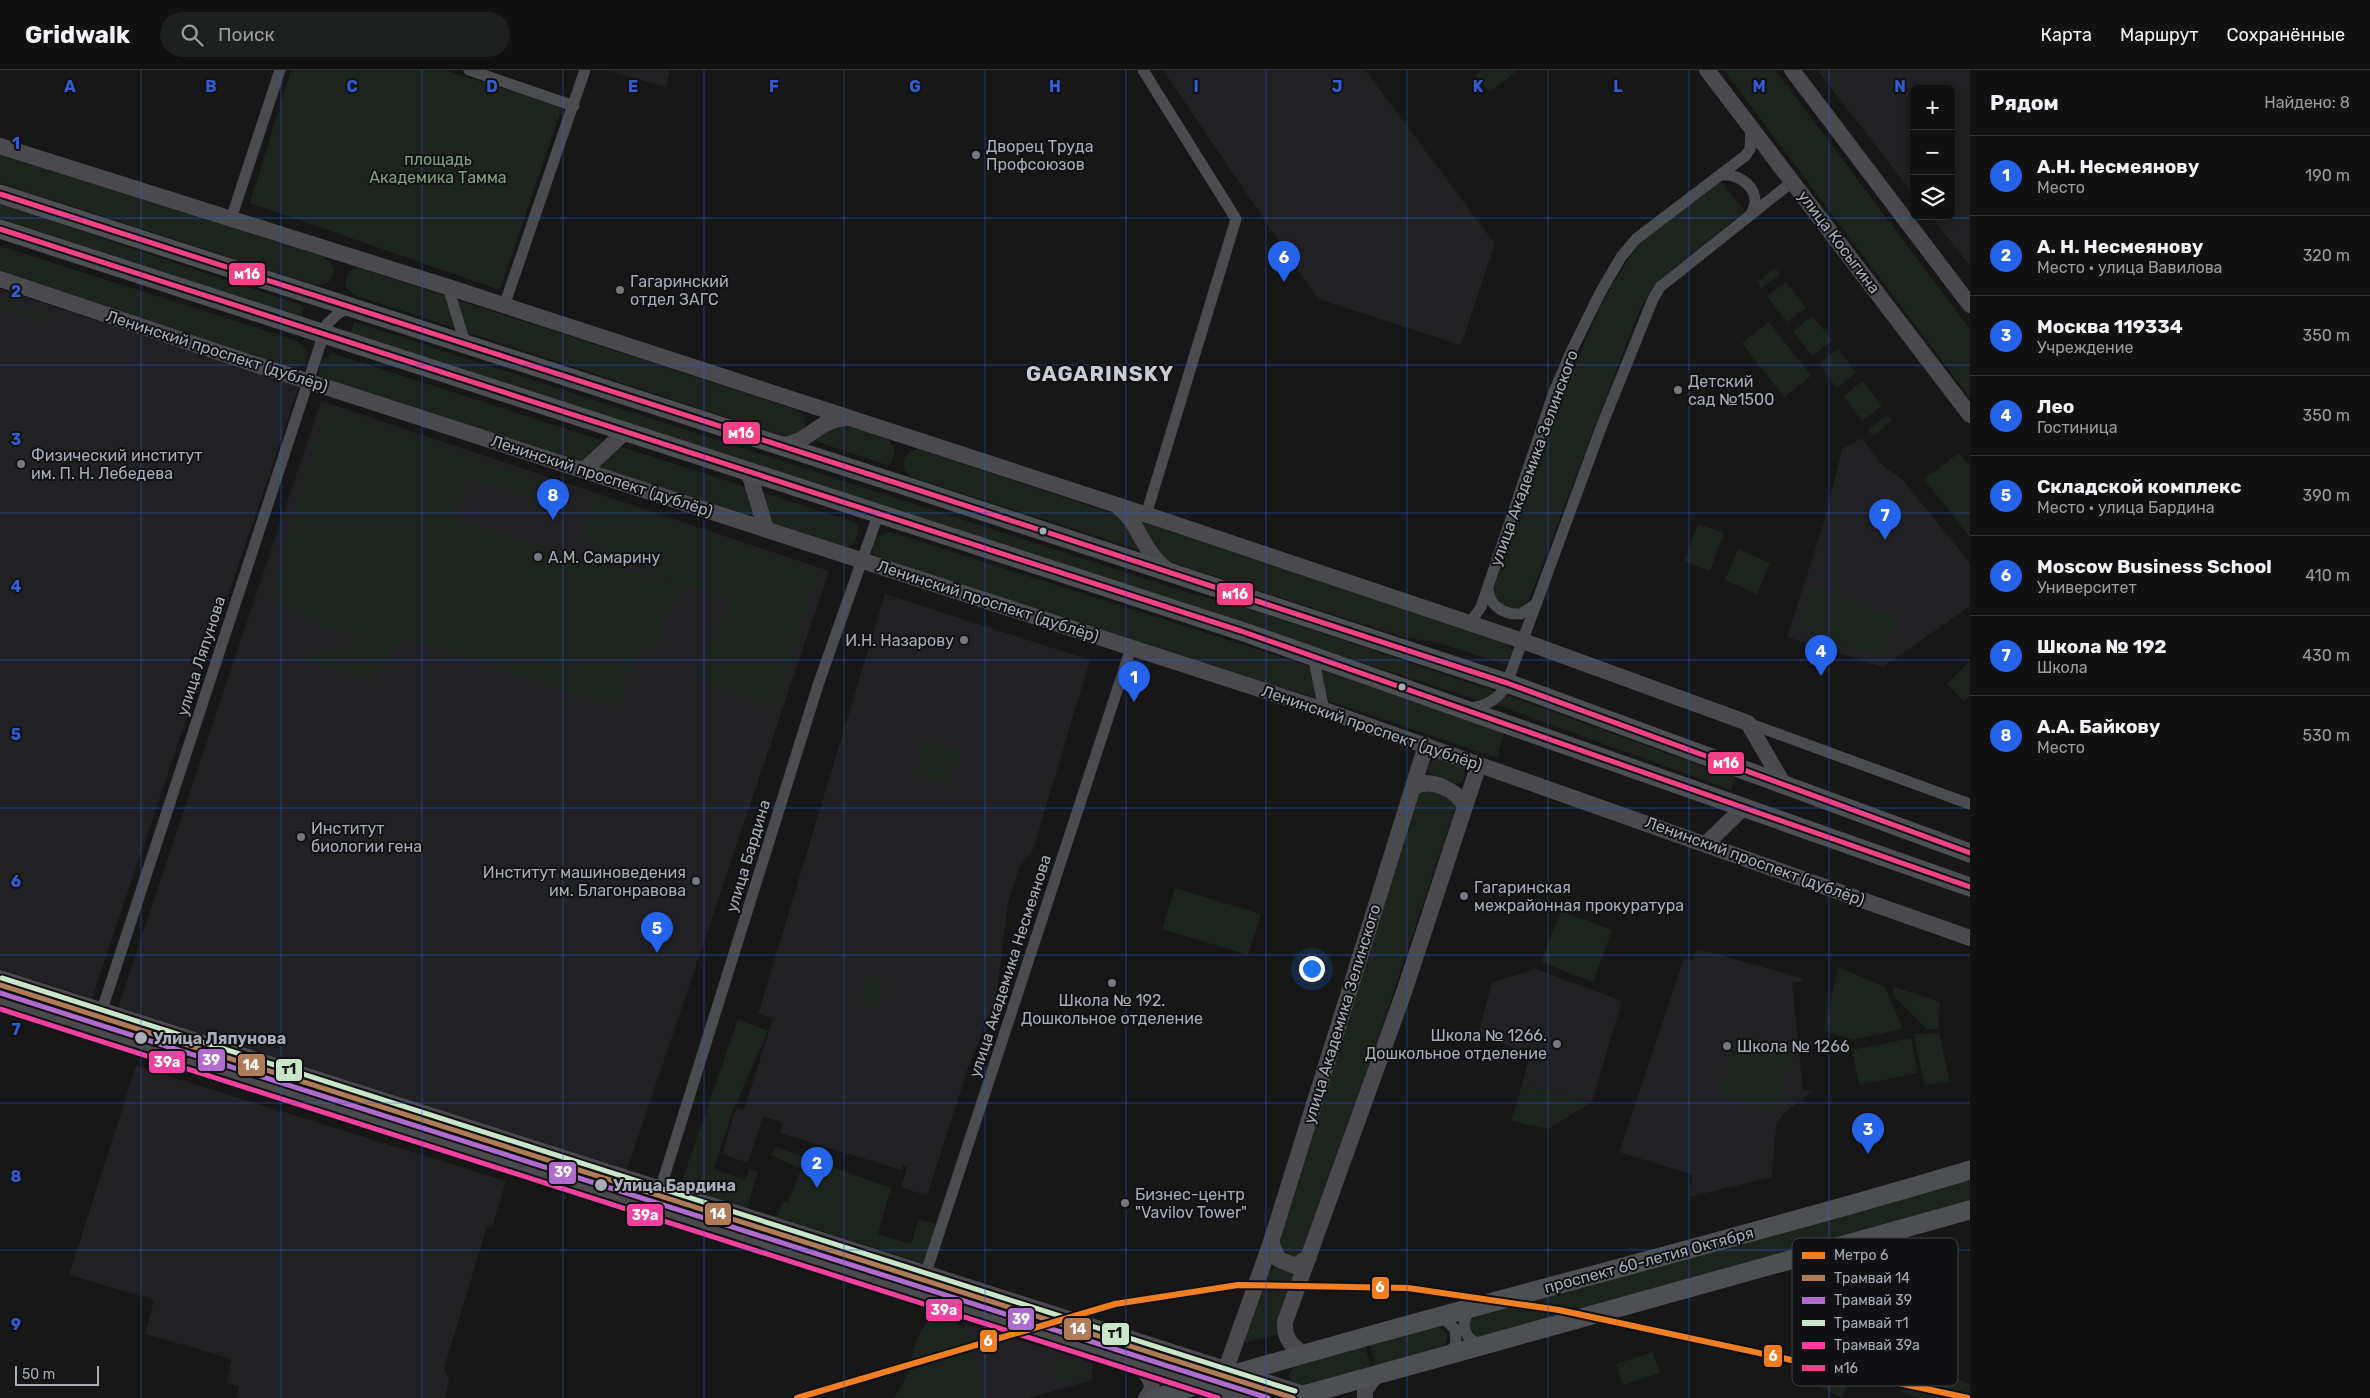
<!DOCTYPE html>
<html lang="ru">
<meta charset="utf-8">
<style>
:root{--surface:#111;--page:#1e1f1f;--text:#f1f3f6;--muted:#9c9d9f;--line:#303131;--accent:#2563eb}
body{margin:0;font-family:Rubik,sans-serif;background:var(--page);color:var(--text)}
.controls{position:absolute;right:15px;top:15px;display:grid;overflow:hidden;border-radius:8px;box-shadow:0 2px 8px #0003}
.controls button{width:45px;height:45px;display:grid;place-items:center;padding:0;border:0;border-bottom:1px solid var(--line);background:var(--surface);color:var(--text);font:25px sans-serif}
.scale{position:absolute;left:15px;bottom:12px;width:84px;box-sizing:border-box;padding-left:5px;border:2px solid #a8adb8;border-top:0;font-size:14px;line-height:18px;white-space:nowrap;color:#a8adb8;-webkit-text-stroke:4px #111113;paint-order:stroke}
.you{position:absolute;left:1311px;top:898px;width:18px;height:18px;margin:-12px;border:4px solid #fff;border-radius:50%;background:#1a73e8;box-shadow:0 0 0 8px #1a73e833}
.badge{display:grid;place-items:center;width:32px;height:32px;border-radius:50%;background:var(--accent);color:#fff;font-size:16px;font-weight:700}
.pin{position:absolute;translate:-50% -41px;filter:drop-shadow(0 1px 2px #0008)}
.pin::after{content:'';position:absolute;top:26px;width:18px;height:15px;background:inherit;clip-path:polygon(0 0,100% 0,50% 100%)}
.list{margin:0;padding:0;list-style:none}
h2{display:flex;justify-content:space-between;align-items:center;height:65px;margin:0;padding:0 20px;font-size:21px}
h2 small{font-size:16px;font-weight:400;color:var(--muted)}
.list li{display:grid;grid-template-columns:32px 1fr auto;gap:15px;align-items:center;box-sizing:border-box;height:80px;padding:0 20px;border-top:1px solid var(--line)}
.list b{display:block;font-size:19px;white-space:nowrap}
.list p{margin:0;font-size:16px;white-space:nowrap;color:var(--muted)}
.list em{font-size:16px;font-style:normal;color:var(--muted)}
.icon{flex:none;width:28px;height:28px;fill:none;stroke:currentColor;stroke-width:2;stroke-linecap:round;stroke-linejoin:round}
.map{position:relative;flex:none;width:1970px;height:1328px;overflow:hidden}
header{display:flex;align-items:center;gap:30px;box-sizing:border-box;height:70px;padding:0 25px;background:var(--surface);border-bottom:1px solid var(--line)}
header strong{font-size:24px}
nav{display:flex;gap:28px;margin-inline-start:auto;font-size:18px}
.search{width:350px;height:45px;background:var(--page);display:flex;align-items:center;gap:12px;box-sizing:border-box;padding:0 18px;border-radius:28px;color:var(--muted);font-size:19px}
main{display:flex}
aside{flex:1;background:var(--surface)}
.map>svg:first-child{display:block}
</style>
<header>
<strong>Gridwalk</strong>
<div class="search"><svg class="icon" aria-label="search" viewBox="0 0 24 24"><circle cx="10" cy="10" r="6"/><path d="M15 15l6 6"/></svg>Поиск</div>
<nav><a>Карта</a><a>Маршрут</a><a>Сохранённые</a></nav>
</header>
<main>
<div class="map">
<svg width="1970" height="1328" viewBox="0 0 1970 1328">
<rect width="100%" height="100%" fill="#171717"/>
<g fill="#212123">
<path d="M604,0H670L666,17Z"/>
<path d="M1163,0H1365L1495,174L1461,275L1318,229Z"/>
<path d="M1817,0H1970V196L1931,146H1951V19H1914V125Z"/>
<path d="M0,219L299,316L92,928L0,899Z"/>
<path d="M321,331L829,501L627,1100L118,937Z"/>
<path d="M1862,368L1884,397L1902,409L1970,493V536L1883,597L1787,567L1825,449L1842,379Z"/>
<path d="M885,524L1090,590L1033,780L1020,795L1008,833L996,927L967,1001L927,1126L901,1117L907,1097L903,1095L901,1100L780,1063L783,1053L763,1046L748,1093L722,1084L736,1038L744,1040L773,948L758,944Z"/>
<path d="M1697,879L1799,907L1804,911L1792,913L1803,1021L1814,1020L1783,1044L1776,1056L1772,1107L1689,1127L1693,1105L1619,1082L1684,888L1692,891Z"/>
<path d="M1536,899L1622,931L1592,1032L1522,1015L1530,984L1478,965L1492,912Z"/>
<path d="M136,996L506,1111L492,1158L487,1157L444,1298L449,1310L445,1328H236L239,1317L226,1313L232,1289L145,1264L154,1230L69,1205Z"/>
<path d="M963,1253L1092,1292V1310L1029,1328H980Z"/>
</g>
<g fill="#1d241e">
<path d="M291,0H444L562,37L500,220L250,133Z"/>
<path d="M1482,0H1518L1489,22L1476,5Z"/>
<path d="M1724,0H1775L1970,259V328Z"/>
<path d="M0,83L325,187L334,198C334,210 327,216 316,215L0,113Z"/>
<path d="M1721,111L1745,141L1671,200L1651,220L1639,241L1526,537L1523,539L1503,536L1491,524L1561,328L1602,232L1638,174Z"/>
<path d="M0,134L304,236L301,248L0,148Z"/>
<path d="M0,176L298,271L306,280L305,293L297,300L0,208Z"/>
<path d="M359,198L797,340L805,346V361L793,369L354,225L347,219C343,208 348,200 359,198Z"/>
<path d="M1775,198L1780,204L1761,218L1757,212Z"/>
<path d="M1786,212L1806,238L1787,252L1767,226Z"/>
<path d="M0,229L50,245L48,252L0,237Z"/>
<path d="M1813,246L1832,271L1812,286L1793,261Z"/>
<path d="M354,252L1179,520L1250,539L1496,622L1482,631L1100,509L351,263Z"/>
<path d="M1769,252L1811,306L1784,327L1742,273Z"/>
<path d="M1838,279L1856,303L1837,318L1819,294Z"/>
<path d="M332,283L851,451L858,456L856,471L849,478L324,311L319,302L320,292Z"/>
<path d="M1863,311L1882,336L1862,351L1843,326Z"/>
<path d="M325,337L540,409L538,429L469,409L455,448L533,475L677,514L584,469L592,423L818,501L776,639L697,609L730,529L686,516L663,555L662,572L634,586L619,638L409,569L401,572L373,613L311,591L310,585L322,579L343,581L357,569L346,563L322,556L270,530Z"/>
<path d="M1887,345L1892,351L1873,366L1868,360Z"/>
<path d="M839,351L887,367L895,380L890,396L815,371Z"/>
<path d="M918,379L1126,448L1140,480L911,407C898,398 902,382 918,379Z"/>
<path d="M1959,383L1970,396V467L1924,409Z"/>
<path d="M1142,450L1508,574L1513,582L1508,595L1434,572L1403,567L1161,489L1142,453Z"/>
<path d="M1698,454L1724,463L1710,501L1685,491Z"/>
<path d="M890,462L1306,595L1311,600L1315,627L1192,592L877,489L872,479L875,469L884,463Z"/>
<path d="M1738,479L1770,493L1757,524L1725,510Z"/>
<path d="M1812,516L1898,548L1883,589L1797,557Z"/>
<path d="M1970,591V626L1964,631L1947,614Z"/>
<path d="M1321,600L1504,662L1497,688L1329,631Z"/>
<path d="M1506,625L1735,708L1731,720L1494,634Z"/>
<path d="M925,670L961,682L950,716L914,704Z"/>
<path d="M1436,686L1464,697L1465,705L1462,712L1456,714L1430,703L1427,698L1432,688Z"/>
<path d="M1429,716L1456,735L1305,1186L1298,1192L1277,1185L1274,1172L1420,718Z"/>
<path d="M1175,818L1261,844L1248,885L1162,859Z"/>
<path d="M1561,841L1612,860L1593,912L1541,892Z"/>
<path d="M1838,897L1885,917L1903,959L1853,970L1824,961Z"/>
<path d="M868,905L885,911L877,938L860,933Z"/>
<path d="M1894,917L1940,932L1938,959H1927L1893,925Z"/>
<path d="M738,949L768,961L732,1043L714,1099L745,1110L749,1099L758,1102L747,1138L680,1117Z"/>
<path d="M1737,963L1794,980L1776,1043L1719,1026Z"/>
<path d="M1939,963L1950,1012L1925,1015L1913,964Z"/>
<path d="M1911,968L1918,1003L1859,1015L1852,980Z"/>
<path d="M1522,1015L1592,1032L1548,1059L1511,1051Z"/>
<path d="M776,1077L891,1118L878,1164L911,1174L919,1149L939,1155L927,1194L777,1147L783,1131L788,1133L801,1099L771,1085Z"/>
<path d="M1970,1108V1131L1479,1268L1470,1265L1468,1252L1475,1247Z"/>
<path d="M1278,1197L1295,1203L1279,1264L1244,1273L1267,1200Z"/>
<path d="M937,1247L960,1255L975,1266L971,1278L985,1328H894C898,1321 903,1315 906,1308C913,1290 915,1253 937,1247Z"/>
<path d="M1434,1256L1439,1257L1447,1264V1271L1441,1278L1376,1297L1370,1275Z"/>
<path d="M1365,1276L1371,1298L1303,1317L1292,1312L1289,1306L1294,1297Z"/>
<path d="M1653,1282L1660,1303L1623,1315L1616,1294Z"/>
<path d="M1061,1287L1079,1291L1088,1299L1082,1310L1058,1311L1053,1294L1056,1289Z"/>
<path d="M1920,1294L1970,1314V1328H1919L1901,1322Z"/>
<path d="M1820,1298L1849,1313L1842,1328L1812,1313Z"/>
</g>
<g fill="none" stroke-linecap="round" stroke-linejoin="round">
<g stroke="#4b4c50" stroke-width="11">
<path d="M469,0L574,36"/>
<path d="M1143,0L1236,149L1146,445"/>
<path d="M1721,105C1742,103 1764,122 1751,144"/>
<path d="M231,149L280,0"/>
<path d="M448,217L465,273"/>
<path d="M504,236L585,0"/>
<path d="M1488,519C1489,536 1504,545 1521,544L1536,534"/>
<path d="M1470,553L1481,537L1554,322L1570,284L1600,223L1621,187L1636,169L1745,86L1750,79L1751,59"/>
<path d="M1313,586L1324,640"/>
<path d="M1468,638C1485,637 1500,629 1507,613L1602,355L1653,229L1660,217L1792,112"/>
<path d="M1748,653L1970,734"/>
<path d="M95,961L327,254L340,242L353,239"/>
<path d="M654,1139L819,612L878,445"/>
<path d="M919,1224L1131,578"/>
<path d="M1472,1238C1459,1252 1463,1270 1482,1275"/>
<path d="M1436,1246L1444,1249L1455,1259L1456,1274L1448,1284"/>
</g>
<g stroke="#4a4a4e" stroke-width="16">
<path d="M1707,0L1970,345"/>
<path d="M1792,0L1970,235"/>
<path d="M0,76L448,217L1169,452L1523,571L1748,653L1784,715"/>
<path d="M0,209L245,291L1324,640L1970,868"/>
<path d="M780,375C809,374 815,351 845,348"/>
<path d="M584,400L625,362"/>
<path d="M749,403L766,459"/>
<path d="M1118,437C1140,452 1141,482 1169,501"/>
<path d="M1414,717C1431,707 1456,720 1465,736"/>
<path d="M1706,774L1744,737"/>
<path d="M0,908L1310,1326"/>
<path d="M0,930L1245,1328"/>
<path d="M1271,1172L1278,1189L1295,1196L1309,1187"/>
<path d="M1304,1284C1291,1275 1284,1269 1285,1252L1404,922L1479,694"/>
<path d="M1136,1292C1145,1304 1160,1313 1146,1328"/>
<path d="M1226,1299L1271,1172L1426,675"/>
<path d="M1365,1328V1320L1376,1305"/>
</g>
<g stroke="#4d4f52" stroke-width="19">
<path d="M0,124L918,420L1507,613L1970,783"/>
<path d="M0,159L1241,561L1970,817"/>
<path d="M1155,1328C1425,1245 1700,1181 1970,1100"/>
<path d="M1293,1328L1970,1140"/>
</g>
<defs>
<g id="bus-1">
<path d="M0,124L918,420L1507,613L1970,783"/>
<path d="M0,159L1241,561L1970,817"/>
</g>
</defs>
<use href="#bus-1" stroke="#111113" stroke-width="9"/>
<use href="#bus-1" stroke="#f24184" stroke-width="5"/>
<defs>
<path id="tram-1" d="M0,915L1293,1328"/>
<path id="tram-2" d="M0,923L1268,1328"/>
<path id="tram-3" d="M2,908L1295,1321"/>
<path id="tram-4" d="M0,939L1218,1328"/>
</defs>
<use href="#tram-1" stroke="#111113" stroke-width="9"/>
<use href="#tram-2" stroke="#111113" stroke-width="9"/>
<use href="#tram-3" stroke="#111113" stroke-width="9"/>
<use href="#tram-4" stroke="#111113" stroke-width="9"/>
<use href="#tram-1" stroke="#b07c57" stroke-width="5"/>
<use href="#tram-2" stroke="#b06ccc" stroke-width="5"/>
<use href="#tram-3" stroke="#c9e6c8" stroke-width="5"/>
<use href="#tram-4" stroke="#f240a1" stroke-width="5"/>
<defs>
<path id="metro-1" d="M797,1328L1115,1234L1238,1215L1408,1218L1559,1240L1968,1328"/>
</defs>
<use href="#metro-1" stroke="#111113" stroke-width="10"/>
<use href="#metro-1" stroke="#f07e23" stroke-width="6"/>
</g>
<path fill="none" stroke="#325cd3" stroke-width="1" stroke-opacity="0.55" d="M141,0V1328M281,0V1328M422,0V1328M563,0V1328M704,0V1328M844,0V1328M985,0V1328M1126,0V1328M1266,0V1328M1407,0V1328M1548,0V1328M1689,0V1328M1829,0V1328M0,148H1970M0,295H1970M0,443H1970M0,590H1970M0,738H1970M0,885H1970M0,1033H1970M0,1180H1970"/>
<g fill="#757880" stroke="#111113" stroke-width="2">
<circle cx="976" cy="85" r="5"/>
<circle cx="620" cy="220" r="5"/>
<circle cx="1678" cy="320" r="5"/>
<circle cx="21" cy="394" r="5"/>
<circle cx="538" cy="487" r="5"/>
<circle cx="964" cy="570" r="5"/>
<circle cx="301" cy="767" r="5"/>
<circle cx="696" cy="811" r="5"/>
<circle cx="1464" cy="826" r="5"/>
<circle cx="1112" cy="913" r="5"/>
<circle cx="1557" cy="974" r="5"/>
<circle cx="1727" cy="976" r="5"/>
<circle cx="1125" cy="1133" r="5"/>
</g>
<g fill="#a8adb8" stroke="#111113" stroke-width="2">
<circle cx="1043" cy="461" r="4.5"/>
<circle cx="1402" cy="617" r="4.5"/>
<circle cx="141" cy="968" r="7"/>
<circle cx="601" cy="1115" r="7"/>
</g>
<g text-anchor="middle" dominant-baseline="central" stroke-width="4" stroke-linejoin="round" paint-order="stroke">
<g font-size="16" fill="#a8adb8" stroke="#111113" text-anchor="start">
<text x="986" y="76">Дворец Труда<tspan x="986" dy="18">Профсоюзов</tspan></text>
<text x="630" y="211">Гагаринский<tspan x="630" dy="18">отдел ЗАГС</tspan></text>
<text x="1688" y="311">Детский<tspan x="1688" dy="18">сад №1500</tspan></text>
<text x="31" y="385">Физический институт<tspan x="31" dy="18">им. П. Н. Лебедева</tspan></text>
<text x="548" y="487">А.М. Самарину</text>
<text x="954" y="570" text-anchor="end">И.Н. Назарову</text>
<text x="311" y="758">Институт<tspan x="311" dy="18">биологии гена</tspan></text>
<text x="686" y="802" text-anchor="end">Институт машиноведения<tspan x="686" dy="18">им. Благонравова</tspan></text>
<text x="1474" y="817">Гагаринская<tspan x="1474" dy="18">межрайонная прокуратура</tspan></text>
<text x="1112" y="930" text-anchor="middle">Школа № 192.<tspan x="1112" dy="18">Дошкольное отделение</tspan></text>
<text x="1547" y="965" text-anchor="end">Школа № 1266.<tspan x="1547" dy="18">Дошкольное отделение</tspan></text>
<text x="1737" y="976">Школа № 1266</text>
<text x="1135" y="1124">Бизнес-центр<tspan x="1135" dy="18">"Vavilov Tower"</tspan></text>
</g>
<g font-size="16" fill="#7fa381" stroke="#111113">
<text x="438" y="89">площадь<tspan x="438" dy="18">Академика Тамма</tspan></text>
</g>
<g font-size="16" fill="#a8adb8" stroke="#111113">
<text transform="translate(1839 172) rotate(53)">улица Косыгина</text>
<text transform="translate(217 281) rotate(18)">Ленинский проспект (дублёр)</text>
<text transform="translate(1534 388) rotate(-70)">улица Академика Зелинского</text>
<text transform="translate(602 406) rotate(18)">Ленинский проспект (дублёр)</text>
<text transform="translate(988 531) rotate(18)">Ленинский проспект (дублёр)</text>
<text transform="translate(201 586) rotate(-72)">улица Ляпунова</text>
<text transform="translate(1372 658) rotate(19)">Ленинский проспект (дублёр)</text>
<text transform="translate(748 786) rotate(-73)">улица Бардина</text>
<text transform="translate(1755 791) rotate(20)">Ленинский проспект (дублёр)</text>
<text transform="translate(1010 896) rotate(-72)">улица Академика Несмеянова</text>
<text transform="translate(1342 944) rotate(-73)">улица Академика Зелинского</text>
<text transform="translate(1649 1190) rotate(-15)">проспект 60-летия Октября</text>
</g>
<g font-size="16" font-weight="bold" fill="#a8adb8" stroke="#111113" text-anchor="start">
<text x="153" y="968">Улица Ляпунова</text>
<text x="613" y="1115">Улица Бардина</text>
</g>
<g font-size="21" font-weight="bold" letter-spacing="1" fill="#c9ccd4" stroke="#111113">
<text x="1100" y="303">GAGARINSKY</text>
</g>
</g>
<rect x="1792" y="1168" width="166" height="148" rx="8" fill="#111113" stroke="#3e4045" stroke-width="1"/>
<rect x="1802" y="1182" width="23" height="7" fill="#f07e23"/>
<rect x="1802" y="1205" width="23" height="6" fill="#b07c57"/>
<rect x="1802" y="1227" width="23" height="7" fill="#b06ccc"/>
<rect x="1802" y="1250" width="23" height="6" fill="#c9e6c8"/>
<rect x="1802" y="1272" width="23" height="7" fill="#f240a1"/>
<rect x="1802" y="1295" width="23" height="6" fill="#f24184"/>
<g font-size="14" fill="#a8adb8">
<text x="1834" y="1190">Метро 6</text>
<text x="1834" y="1213">Трамвай 14</text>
<text x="1834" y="1235">Трамвай 39</text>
<text x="1834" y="1258">Трамвай т1</text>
<text x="1834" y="1280">Трамвай 39а</text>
<text x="1834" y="1303">м16</text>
</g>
<g font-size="16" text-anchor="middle" font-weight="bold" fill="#325cd3" stroke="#111113" stroke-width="4" stroke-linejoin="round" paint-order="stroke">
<text x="70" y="22">A</text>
<text x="211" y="22">B</text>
<text x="352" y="22">C</text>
<text x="492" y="22">D</text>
<text x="633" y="22">E</text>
<text x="774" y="22">F</text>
<text x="915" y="22">G</text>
<text x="1055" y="22">H</text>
<text x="1196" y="22">I</text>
<text x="1337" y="22">J</text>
<text x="1478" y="22">K</text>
<text x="1618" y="22">L</text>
<text x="1759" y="22">M</text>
<text x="1900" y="22">N</text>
<text x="16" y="79">1</text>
<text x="16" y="227">2</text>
<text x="16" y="375">3</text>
<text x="16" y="522">4</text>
<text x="16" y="670">5</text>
<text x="16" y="817">6</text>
<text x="16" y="965">7</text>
<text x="16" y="1112">8</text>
<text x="16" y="1260">9</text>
</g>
<g stroke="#111113" stroke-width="2">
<rect x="228" y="192" width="38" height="24" rx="5" fill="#f24184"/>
<rect x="722" y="351" width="39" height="24" rx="5" fill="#f24184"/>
<rect x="1216" y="512" width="38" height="24" rx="5" fill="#f24184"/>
<rect x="1707" y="681" width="38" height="24" rx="5" fill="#f24184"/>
<rect x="197" y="978" width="29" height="24" rx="5" fill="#b06ccc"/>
<rect x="148" y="980" width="38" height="24" rx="5" fill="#f240a1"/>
<rect x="237" y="983" width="29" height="24" rx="5" fill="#b07c57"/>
<rect x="275" y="988" width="28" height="24" rx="5" fill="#c9e6c8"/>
<rect x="548" y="1091" width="29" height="24" rx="5" fill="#b06ccc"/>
<rect x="704" y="1132" width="28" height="24" rx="5" fill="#b07c57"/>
<rect x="626" y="1133" width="38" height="24" rx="5" fill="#f240a1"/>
<rect x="1371" y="1206" width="19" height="24" rx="5" fill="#f07e23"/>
<rect x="925" y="1228" width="38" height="24" rx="5" fill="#f240a1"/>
<rect x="1007" y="1237" width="28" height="24" rx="5" fill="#b06ccc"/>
<rect x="1063" y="1247" width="29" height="24" rx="5" fill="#b07c57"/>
<rect x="1101" y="1252" width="29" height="24" rx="5" fill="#c9e6c8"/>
<rect x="979" y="1259" width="19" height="24" rx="5" fill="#f07e23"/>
<rect x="1763" y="1274" width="20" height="24" rx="5" fill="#f07e23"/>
</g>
<g font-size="14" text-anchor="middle" font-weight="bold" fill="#fff">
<text x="247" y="209">м16</text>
<text x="741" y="368">м16</text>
<text x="1235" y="529">м16</text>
<text x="1726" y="698">м16</text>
<text x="211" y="995">39</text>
<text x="167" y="997">39а</text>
<text x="251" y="1000">14</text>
<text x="563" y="1107">39</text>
<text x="718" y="1149">14</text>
<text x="645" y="1150">39а</text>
<text x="1380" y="1222">6</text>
<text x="944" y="1245">39а</text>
<text x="1021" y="1254">39</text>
<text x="1078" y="1264">14</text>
<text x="988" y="1276">6</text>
<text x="1773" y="1291">6</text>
</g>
<g font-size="14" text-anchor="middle" font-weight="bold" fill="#111">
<text x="289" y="1004">т1</text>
<text x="1115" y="1268">т1</text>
</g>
</svg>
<div class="controls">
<button>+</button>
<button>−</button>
<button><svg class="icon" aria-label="layers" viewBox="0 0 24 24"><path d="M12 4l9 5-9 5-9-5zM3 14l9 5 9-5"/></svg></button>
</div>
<div class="scale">50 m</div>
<div class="you"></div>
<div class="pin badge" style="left:1134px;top:632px">1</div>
<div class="pin badge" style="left:817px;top:1118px">2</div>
<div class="pin badge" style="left:1868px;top:1084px">3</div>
<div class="pin badge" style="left:1821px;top:606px">4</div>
<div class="pin badge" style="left:657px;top:883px">5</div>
<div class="pin badge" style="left:1284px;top:212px">6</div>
<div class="pin badge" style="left:1885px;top:470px">7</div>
<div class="pin badge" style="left:553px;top:450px">8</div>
</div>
<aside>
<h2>Рядом<small>Найдено: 8</small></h2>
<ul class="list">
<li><span class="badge">1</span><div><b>А.Н. Несмеянову</b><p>Место</p></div><em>190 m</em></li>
<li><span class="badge">2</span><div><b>А. Н. Несмеянову</b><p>Место · улица Вавилова</p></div><em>320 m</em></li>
<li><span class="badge">3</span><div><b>Москва 119334</b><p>Учреждение</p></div><em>350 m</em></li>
<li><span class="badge">4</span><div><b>Лео</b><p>Гостиница</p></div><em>350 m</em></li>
<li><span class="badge">5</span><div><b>Складской комплекс</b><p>Место · улица Бардина</p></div><em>390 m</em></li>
<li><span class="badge">6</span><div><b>Moscow Business School</b><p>Университет</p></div><em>410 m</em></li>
<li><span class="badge">7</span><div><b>Школа № 192</b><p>Школа</p></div><em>430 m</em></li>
<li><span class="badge">8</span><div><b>А.А. Байкову</b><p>Место</p></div><em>530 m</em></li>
</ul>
</aside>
</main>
